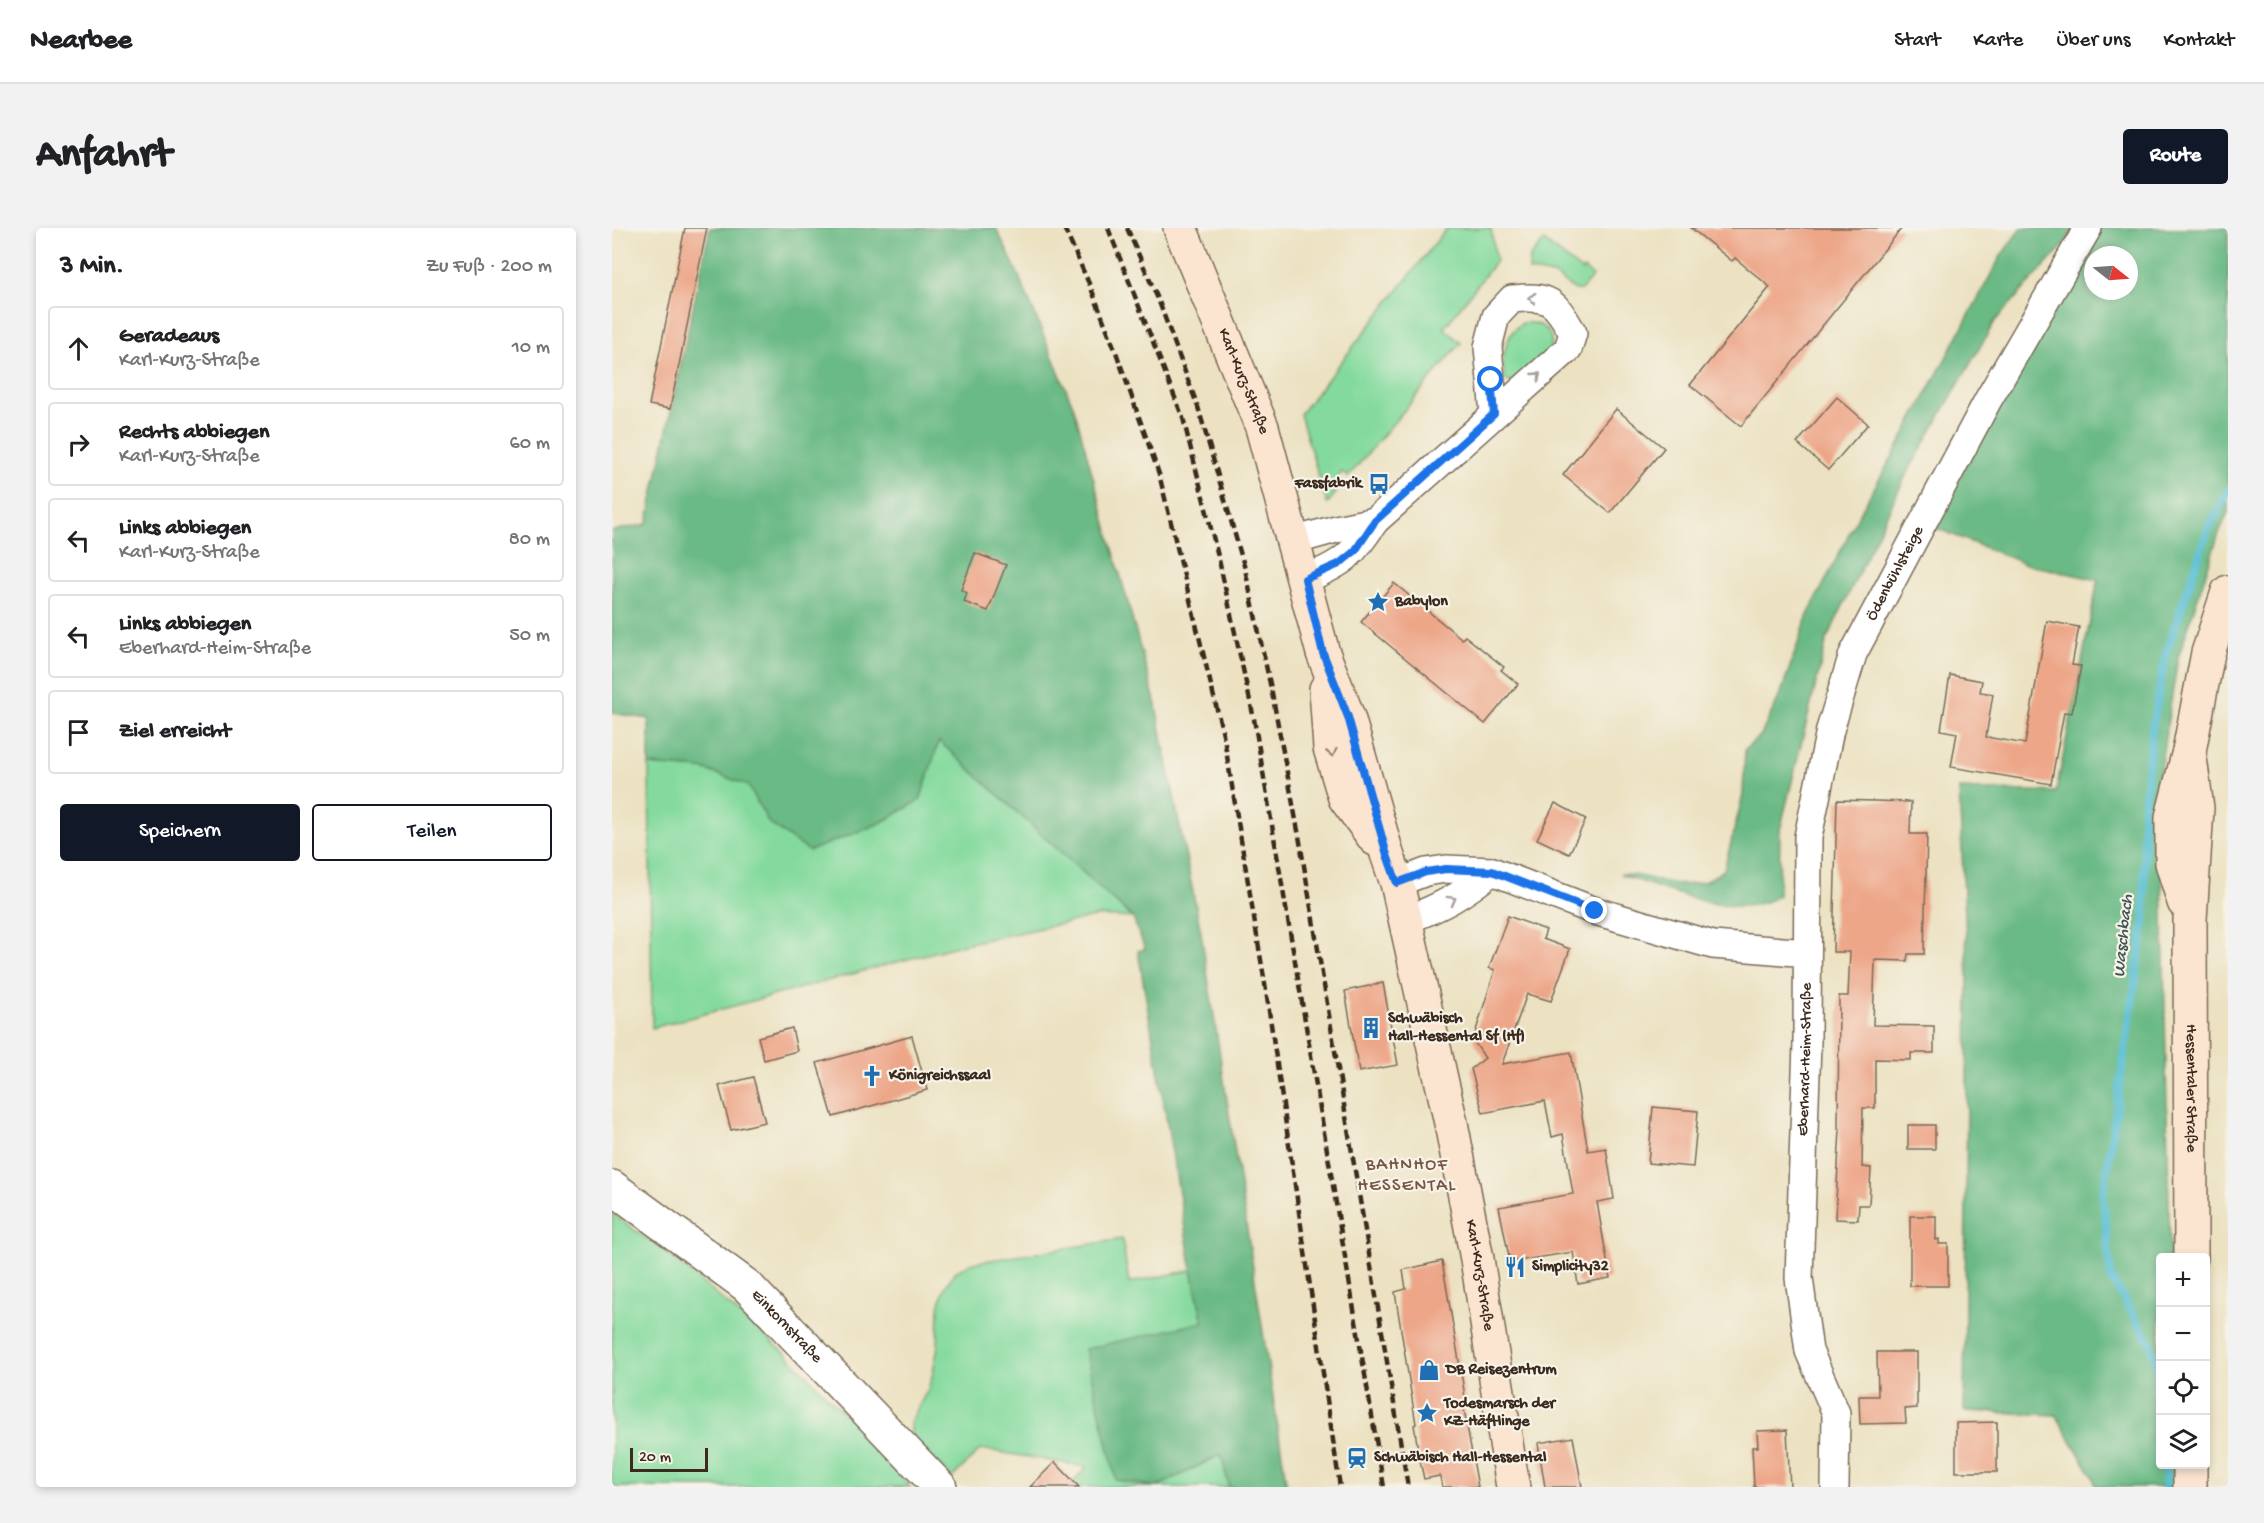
<!DOCTYPE html>
<html lang="de">
<meta charset="utf-8">
<style>
:root{--surface:#fff;--page:#f2f2f2;--text:#202124;--muted:#757577;--line:#e0e0e0;--accent:#111827}
body{margin:0;font-family:"Gochi Hand",sans-serif;background:var(--page);color:var(--text)}
.controls{position:absolute;right:18px;bottom:18px;display:grid;overflow:hidden;border-radius:6px;box-shadow:0 3px 9px #0003}
.controls button{width:54px;height:54px;display:grid;place-items:center;padding:0;border:0;border-bottom:2px solid var(--line);background:var(--surface);color:var(--text);font:30px sans-serif}
.compass{position:absolute;left:1472px;top:18px;width:54px;height:54px;border-radius:50%;background:var(--surface);box-shadow:0 3px 9px #0003;rotate:107deg}
.scale{position:absolute;left:18px;bottom:15px;width:78px;box-sizing:border-box;padding-left:6px;border:3px solid #3b2a1e;border-top:0;font-size:16px;line-height:21px;white-space:nowrap;color:#3b2a1e;-webkit-text-stroke:4px #f7f3e8;paint-order:stroke}
.stop{position:absolute;width:18px;height:18px;margin:-14px;border:4px solid #1a73e8;border-radius:50%;background:#fff}
.stop.end{background:#1a73e8;border-color:#fff;box-shadow:0 2px 6px #0008}
.list{margin:0;padding:0;list-style:none}
h2{display:flex;justify-content:space-between;align-items:center;height:78px;margin:0;padding:0 24px;font-size:26px}
h2 small{font-size:20px;font-weight:400;color:var(--muted)}
.list li{display:grid;grid-template-columns:39px 1fr auto;gap:18px;align-items:center;box-sizing:border-box;height:84px;margin:0 12px 12px;padding:0 12px;border:2px solid var(--line);border-radius:6px}
.list b{display:block;font-size:22px;white-space:nowrap}
.list p{margin:0;font-size:20px;white-space:nowrap;color:var(--muted)}
.list em{font-size:20px;font-style:normal;color:var(--muted)}
.actions{display:flex;gap:12px;padding:18px 24px}
.actions a{flex:1;padding:14px 0;border:2px solid var(--accent);border-radius:6px;text-align:center;font-size:21px;color:var(--accent)}
.actions .main{background:var(--accent);color:#fff}
.icon{flex:none;width:33px;height:33px;fill:none;stroke:currentColor;stroke-width:2;stroke-linecap:round;stroke-linejoin:round}
.map{position:relative;flex:none;width:1616px;height:1259px;overflow:hidden;border-radius:6px}
header{display:flex;align-items:center;gap:36px;box-sizing:border-box;height:84px;padding:0 30px;background:var(--surface);border-bottom:2px solid var(--line)}
header strong{font-size:28px}
nav{display:flex;gap:33px;margin-inline-start:auto;font-size:21px}
.intro{display:flex;align-items:center;justify-content:space-between;box-sizing:border-box;height:144px;padding:0 36px}
h1{margin:0;font-size:42px}
.button{padding:15px 27px;border-radius:6px;background:var(--accent);color:#fff;font-size:21px;font-weight:700}
main{display:flex;gap:36px;padding:0 36px}
aside{flex:1;background:var(--surface);border-radius:6px;box-shadow:0 3px 9px #0003}
.map>svg:first-child{display:block}
</style>
<header>
<strong>Nearbee</strong>
<nav><a>Start</a><a>Karte</a><a>Über uns</a><a>Kontakt</a></nav>
</header>
<div class="intro"><h1>Anfahrt</h1><a class="button">Route</a></div>
<main>
<aside>
<h2>3 Min.<small>Zu Fuß · 200 m</small></h2>
<ul class="list">
<li><svg class="icon" aria-label="ahead" viewBox="0 0 24 24"><path d="M12 20V5M6 11l6-6 6 6"/></svg><div><b>Geradeaus</b><p>Karl-Kurz-Straße</p></div><em>10 m</em></li>
<li><svg class="icon" aria-label="right" viewBox="0 0 24 24"><path d="M7 20v-9h11M14 6l5 5-5 5"/></svg><div><b>Rechts abbiegen</b><p>Karl-Kurz-Straße</p></div><em>60 m</em></li>
<li><svg class="icon" aria-label="left" viewBox="0 0 24 24"><path d="M17 20v-9H6M10 6l-5 5 5 5"/></svg><div><b>Links abbiegen</b><p>Karl-Kurz-Straße</p></div><em>80 m</em></li>
<li><svg class="icon" aria-label="left" viewBox="0 0 24 24"><path d="M17 20v-9H6M10 6l-5 5 5 5"/></svg><div><b>Links abbiegen</b><p>Eberhard-Heim-Straße</p></div><em>50 m</em></li>
<li><svg class="icon" aria-label="arrive" viewBox="0 0 24 24"><path d="M6 21V4h12l-3 4 3 4H6"/></svg><div><b>Ziel erreicht</b></div></li>
</ul>
<div class="actions"><a class="main">Speichern</a><a>Teilen</a></div>
</aside>
<div class="map">
<svg width="1616" height="1259" viewBox="0 0 1616 1259">
<rect width="100%" height="100%" fill="#f7f3e8"/>
<filter id="ink" filterUnits="userSpaceOnUse"><feTurbulence type="fractalNoise" baseFrequency=".0167" numOctaves="2"/><feDisplacementMap in="SourceGraphic" scale="12" xChannelSelector="R" yChannelSelector="G"/><feConvolveMatrix kernelMatrix="1 2 1 2 8 2 1 2 1" color-interpolation-filters="sRGB"/></filter>
<filter id="wash" filterUnits="userSpaceOnUse"><feTurbulence type="fractalNoise" baseFrequency=".008" numOctaves="4" result="noise"/><feDisplacementMap in="SourceGraphic" scale="24" xChannelSelector="R" yChannelSelector="G"/><feGaussianBlur stdDeviation="1.35" result="paint"/><feColorMatrix in="noise" values="0 0 0 0 0 0 0 0 0 0 0 0 0 0 0 0 0 1.4 0 .05"/><feComposite in="paint" operator="in"/></filter>
<g filter="url(#wash)">
<rect width="100%" height="100%" fill="#ece2c2"/>
<g fill="#84da9e" stroke="#60825e" stroke-width="1.5">
<path d="M835,0H879L884,33L832,100L849,115L736,249L730,244L718,259L724,265L715,276L688,186Z"/>
<path d="M932,13L970,43L972,41L981,48L969,62C959,64 952,52 943,48C934,45 926,44 917,43L918,29Z"/>
<path d="M911,95C929,93 942,102 939,121L899,155L894,152C887,135 894,103 911,95Z"/>
<path d="M327,512L521,690L487,688L352,716L40,800L37,537L91,541L136,557L157,595L197,623L268,595L308,572Z"/>
<path d="M0,986L55,1025L173,1125L247,1200L298,1259H0Z"/>
<path d="M510,1011L517,1055L580,1042L591,1094L504,1252L544,1259H457L475,1239L369,1221L340,1250L300,1209L298,1195L316,1161L320,1149L326,1118L327,1079L332,1061L343,1044L360,1035Z"/>
<path d="M610,1226L617,1259H545Z"/>
</g>
<g fill="#6bba85" stroke="#537252" stroke-width="1.5" fill-rule="evenodd">
<path d="M98,0H384L403,39L462,180L543,473L589,705L675,1259H617L609,1226L545,1259L504,1252L473,1121L591,1094L580,1042L526,723L533,721L521,690L327,513L308,572L268,595L197,623L157,595L136,557L91,541L37,537V491L0,485V303L35,296Z"/>
<path d="M1409,0H1461L1451,18L1383,93L1294,247L1215,411L1168,602L1167,667C1128,696 1050,660 1008,646C1036,645 1069,665 1096,652C1101,649 1107,645 1112,642L1131,567L1133,521L1149,507L1169,465L1195,389L1247,286L1282,226L1389,28Z"/>
<path d="M1487,0H1616V284L1607,305L1566,430L1548,541L1558,1029L1548,1030V1236L1562,1237L1563,1259H1484L1481,1249L1444,1187L1352,1183L1356,751L1347,561L1444,564L1486,352L1414,336L1319,298ZM1481,27H1517V63H1481Z"/>
</g>
<g fill="none" stroke-linecap="round" stroke-linejoin="round">
<g stroke="#57bed4" stroke-width="8">
<path d="M1548,1154L1539,1116L1499,1051L1491,969L1533,689L1531,588L1540,502L1554,425L1597,299L1616,263"/>
<path d="M1553,1236L1554,1259"/>
</g>
</g>
<g id="blocks">
<g fill="#eda688">
<path d="M73,0H95L58,181L37,177Z"/>
<path d="M1079,0H1290L1129,198L1078,157L1158,59L1123,30L1120,33Z"/>
<path d="M1225,169L1256,196L1216,242L1185,215Z"/>
<path d="M1004,181L1052,220L998,285L951,247Z"/>
<path d="M363,325L394,337L376,383L352,374L355,365L349,362Z"/>
<path d="M782,355L850,411L853,408L892,439L889,442L906,456L873,496L749,394Z"/>
<path d="M1435,393L1467,399L1460,437L1469,438L1460,485L1452,484L1439,556L1339,539L1345,505L1329,502L1338,447L1370,453L1368,464L1381,466L1374,509L1413,516Z"/>
<path d="M1225,572L1299,574L1298,606H1315L1312,726H1296L1295,733L1263,732L1261,797L1322,798V825H1299V832L1263,831V880H1251L1250,939L1259,940L1257,977H1247L1246,992L1223,991L1228,901H1226L1227,768H1236L1238,724H1221Z"/>
<path d="M943,575L974,591L957,626L925,611Z"/>
<path d="M896,688L934,702L931,711L958,721L939,773L915,766L890,836L959,824L976,923L994,920L1002,971L985,974L998,1050L966,1056L961,1024L898,1034L887,979L961,966L951,906L940,909L933,873L871,885L859,841L873,830L861,812L883,742L877,740Z"/>
<path d="M771,755L786,837L747,844L733,763Z"/>
<path d="M180,800L185,823L152,832L146,809Z"/>
<path d="M300,808L315,862L221,889L205,835Z"/>
<path d="M141,849L153,894L119,902L107,858Z"/>
<path d="M1041,879L1086,883L1081,939L1036,935Z"/>
<rect x="1296" y="897" width="27" height="24"/>
<path d="M1298,988H1324V1012L1327,1011V1016H1336V1058H1298Z"/>
<path d="M830,1033L855,1180L852,1181L866,1259H830L828,1248L812,1251L808,1233L802,1197L804,1196L783,1064L794,1061L791,1042Z"/>
<path d="M1265,1124H1305V1180L1293,1181L1294,1195L1248,1196L1247,1168H1266Z"/>
<path d="M1385,1194V1244H1344V1195Z"/>
<path d="M1175,1202L1178,1259H1142L1140,1219H1146L1145,1203Z"/>
<path d="M961,1209L970,1259H933L926,1215Z"/>
<path d="M443,1234L467,1259H418Z"/>
</g>
</g>
</g>
<g filter="url(#ink)">
<use href="#blocks" fill-opacity="0" stroke="#796a57" stroke-width="1.5"/>
<g fill="none" stroke-linecap="round" stroke-linejoin="round">
<defs>
<g id="minor">
<path d="M681,313L724,301L763,293"/>
<path d="M693,351C733,335 739,328 763,293L956,121L961,105C942,73 939,67 900,71L884,88L876,119L882,186"/>
<path d="M785,655L814,644L834,641L880,643L983,683L1101,717L1195,725"/>
<path d="M794,692C829,679 851,667 880,643"/>
<path id="s1" d="M1223,1259L1224,1185L1197,1123L1187,1050L1195,815L1196,609L1218,502L1241,426L1376,172L1476,0"/>
</g>
<g id="tertiary">
<path id="s2" d="M0,959L135,1058L328,1259"/>
</g>
<g id="secondary">
<path id="s3" d="M568,0L650,199L711,425L736,489L775,626L785,655L839,895L865,1031L901,1259"/>
<path d="M714,461L718,520L733,570L763,611"/>
<path id="s4" d="M1577,523L1585,580L1578,691L1579,1030"/>
<path d="M1572,674L1560,635V589L1577,523L1596,425L1616,364"/>
<path d="M1578,1259V1236"/>
</g>
</defs>
<use href="#minor" stroke="#796a57" stroke-width="30"/>
<use href="#tertiary" stroke="#796a57" stroke-width="36"/>
<use href="#secondary" stroke="#796a57" stroke-width="36"/>
<use href="#minor" stroke="#fff" stroke-width="27"/>
<use href="#tertiary" stroke="#fff" stroke-width="33"/>
<use href="#secondary" stroke="#fce5d0" stroke-width="33"/>
<g stroke="#3b2a1e" stroke-width="4.5" stroke-dasharray="9 4.5" stroke-linecap="butt">
<path d="M452,0L479,60L504,124L547,246L612,510L653,756L728,1259"/>
<path d="M496,0L571,190L607,332L642,491L772,1259"/>
<path d="M515,0L546,71L586,179L633,341L660,465L687,608L796,1259"/>
</g>
</g>
<defs><path id="oneway-chevron" d="M-2-3.5L2.5 0L-2 3.5" fill="none" stroke-width="1.6" stroke-linecap="round" stroke-linejoin="round" transform="scale(1.5)"/></defs>
<g stroke="#a79f9a">
<use href="#oneway-chevron" transform="translate(920 70) rotate(-177)"/>
<use href="#oneway-chevron" transform="translate(925 148) rotate(-41)"/>
<use href="#oneway-chevron" transform="translate(840 672) rotate(-29)"/>
</g>
<use stroke="#9c8877" href="#oneway-chevron" transform="translate(720 525) rotate(77)"/>
</g>
<g fill="none" stroke-linecap="round" stroke-linejoin="round" filter="url(#ink)">
<path stroke="#1a73e8" stroke-width="8" d="M879,152L882,186L763,293L743,323L727,336L693,351L711,425L736,489L775,627L785,655L814,644L834,641L880,643L983,683"/>
</g>
<defs>
<symbol id="bus-bare" viewBox="-9 -9 18 18"><path d="M-5-6H5V4H4V6H2V4H-2V6H-4V4H-5ZM-3.5-4V0h7V-4ZM-3.5 1.2v1.5H-2V1.2ZM2 1.2v1.5H3.5V1.2Z" fill="#1f6fb2" stroke="#f7f3e8" stroke-width="2.5" paint-order="stroke"/></symbol>
<symbol id="sight-bare" viewBox="-9 -9 18 18"><path d="M0-6L1.8-2.2L6-1.7L2.9 1.2L3.7 5.4L0 3.3L-3.7 5.4L-2.9 1.2L-6-1.7L-1.8-2.2Z" fill="#1f6fb2" stroke="#f7f3e8" stroke-width="2.5" paint-order="stroke"/></symbol>
<symbol id="building-bare" viewBox="-9 -9 18 18"><path d="M-4-6H4V6H1V3H-1V6H-4ZM-2.5-4.3h1.7v1.8h-1.7ZM.8-4.3h1.7v1.8H.8ZM-2.5-1h1.7V.8h-1.7ZM.8-1h1.7V.8H.8Z" fill="#1f6fb2" stroke="#f7f3e8" stroke-width="2.5" paint-order="stroke"/></symbol>
<symbol id="church-bare" viewBox="-9 -9 18 18"><path d="M-1.2-6h2.4v3.5h3.3v2.4h-3.3V6h-2.4V-.1h-3.3v-2.4h3.3Z" fill="#1f6fb2" stroke="#f7f3e8" stroke-width="2.5" paint-order="stroke"/></symbol>
<symbol id="restaurant-bare" viewBox="-9 -9 18 18"><path d="M-5-6h1v4h1v-4h1v4h1v-4h1v5L-1.5 .5V6h-2V.5L-5-1ZM5-6V6H3V1.5H1.5Q1.5-4 5-6Z" fill="#1f6fb2" stroke="#f7f3e8" stroke-width="2.5" paint-order="stroke"/></symbol>
<symbol id="shop-bare" viewBox="-9 -9 18 18"><path d="M-5-2.5h2.3a2.7 3.5 0 0 1 5.4 0H5L5.5 6h-11ZM-1.5-2.5h3a1.5 2.3 0 0 0-3 0Z" fill="#1f6fb2" stroke="#f7f3e8" stroke-width="2.5" paint-order="stroke"/></symbol>
<symbol id="station-bare" viewBox="-9 -9 18 18"><path d="M-3-6H3Q5-6 5-4V2Q5 4 3 4L4.5 6H3L1.5 4h-3L-3 6H-4.5L-3 4Q-5 4-5 2V-4Q-5-6-3-6ZM-3.5-4v3h7v-3ZM-3.5 1v1.5H-2V1ZM2 1v1.5H3.5V1Z" fill="#1f6fb2" stroke="#f7f3e8" stroke-width="2.5" paint-order="stroke"/></symbol>
</defs>
<g fill-rule="evenodd">
<use href="#bus-bare" x="752" y="241" width="30" height="30"/>
<use href="#sight-bare" x="751" y="359" width="30" height="30"/>
<use href="#building-bare" x="744" y="785" width="30" height="30"/>
<use href="#church-bare" x="245" y="833" width="30" height="30"/>
<use href="#restaurant-bare" x="888" y="1024" width="30" height="30"/>
<use href="#shop-bare" x="802" y="1127" width="30" height="30"/>
<use href="#sight-bare" x="800" y="1170" width="30" height="30"/>
<use href="#station-bare" x="730" y="1215" width="30" height="30"/>
</g>
<g text-anchor="middle" dominant-baseline="central" stroke-width="4.5" stroke-linejoin="round" paint-order="stroke">
<g font-size="16" fill="#3b2a1e" stroke="#f7f3e8">
<text stroke="none"><textPath href="#s3" startOffset="166">Karl-Kurz-Straße</textPath></text>
<text stroke="none"><textPath href="#s1" startOffset="936">Ödenbühlsteige</textPath></text>
<text stroke="none"><textPath href="#s1" startOffset="434">Eberhard-Heim-Straße</textPath></text>
<text stroke="none"><textPath href="#s4" startOffset="338">Hessentaler Straße</textPath></text>
<text stroke="none"><textPath href="#s3" startOffset="1092">Karl-Kurz-Straße</textPath></text>
<text stroke="none"><textPath href="#s2" startOffset="224">Einkornstraße</textPath></text>
</g>
<g font-size="16" font-weight="bold" fill="#3b2a1e" stroke="#f7f3e8" text-anchor="start">
<text x="750" y="256" text-anchor="end">Fassfabrik</text>
<text x="783" y="374">Babylon</text>
<text x="776" y="791">Schwäbisch<tspan x="776" dy="18">Hall-Hessental Sf (Hf)</tspan></text>
<text x="277" y="848">Königreichssaal</text>
<text x="920" y="1039">Simplicity32</text>
<text x="834" y="1142">DB Reisezentrum</text>
<text x="832" y="1176">Todesmarsch der<tspan x="832" dy="18">KZ-Häftlinge</tspan></text>
<text x="762" y="1230">Schwäbisch Hall-Hessental</text>
</g>
<g font-size="18" font-style="italic" fill="#435655" stroke="#f7f3e8">
<text transform="translate(1512 708) rotate(-84)">Waschbach</text>
</g>
<g font-size="18" letter-spacing="1.5" fill="#795543" stroke="#f7f3e8">
<text x="795" y="937">BAHNHOF<tspan x="795" dy="21">HESSENTAL</tspan></text>
</g>
</g>
</svg>
<div class="controls">
<button>+</button>
<button>−</button>
<button><svg class="icon" aria-label="locate" viewBox="0 0 24 24"><circle cx="12" cy="12" r="6"/><path d="M12 2v4M12 18v4M2 12h4M18 12h4"/></svg></button>
<button><svg class="icon" aria-label="layers" viewBox="0 0 24 24"><path d="M12 4l9 5-9 5-9-5zM3 14l9 5 9-5"/></svg></button>
</div>
<svg class="compass" viewBox="-18 -18 36 36"><path d="M0-13l5 13h-10z" fill="#e53935"/><path d="M0 13l5-13h-10z" fill="#757577"/></svg>
<div class="scale">20 m</div>
<div class="stop" style="left:879px;top:152px"></div>
<div class="stop end" style="left:983px;top:683px"></div>
</div>
</main>
